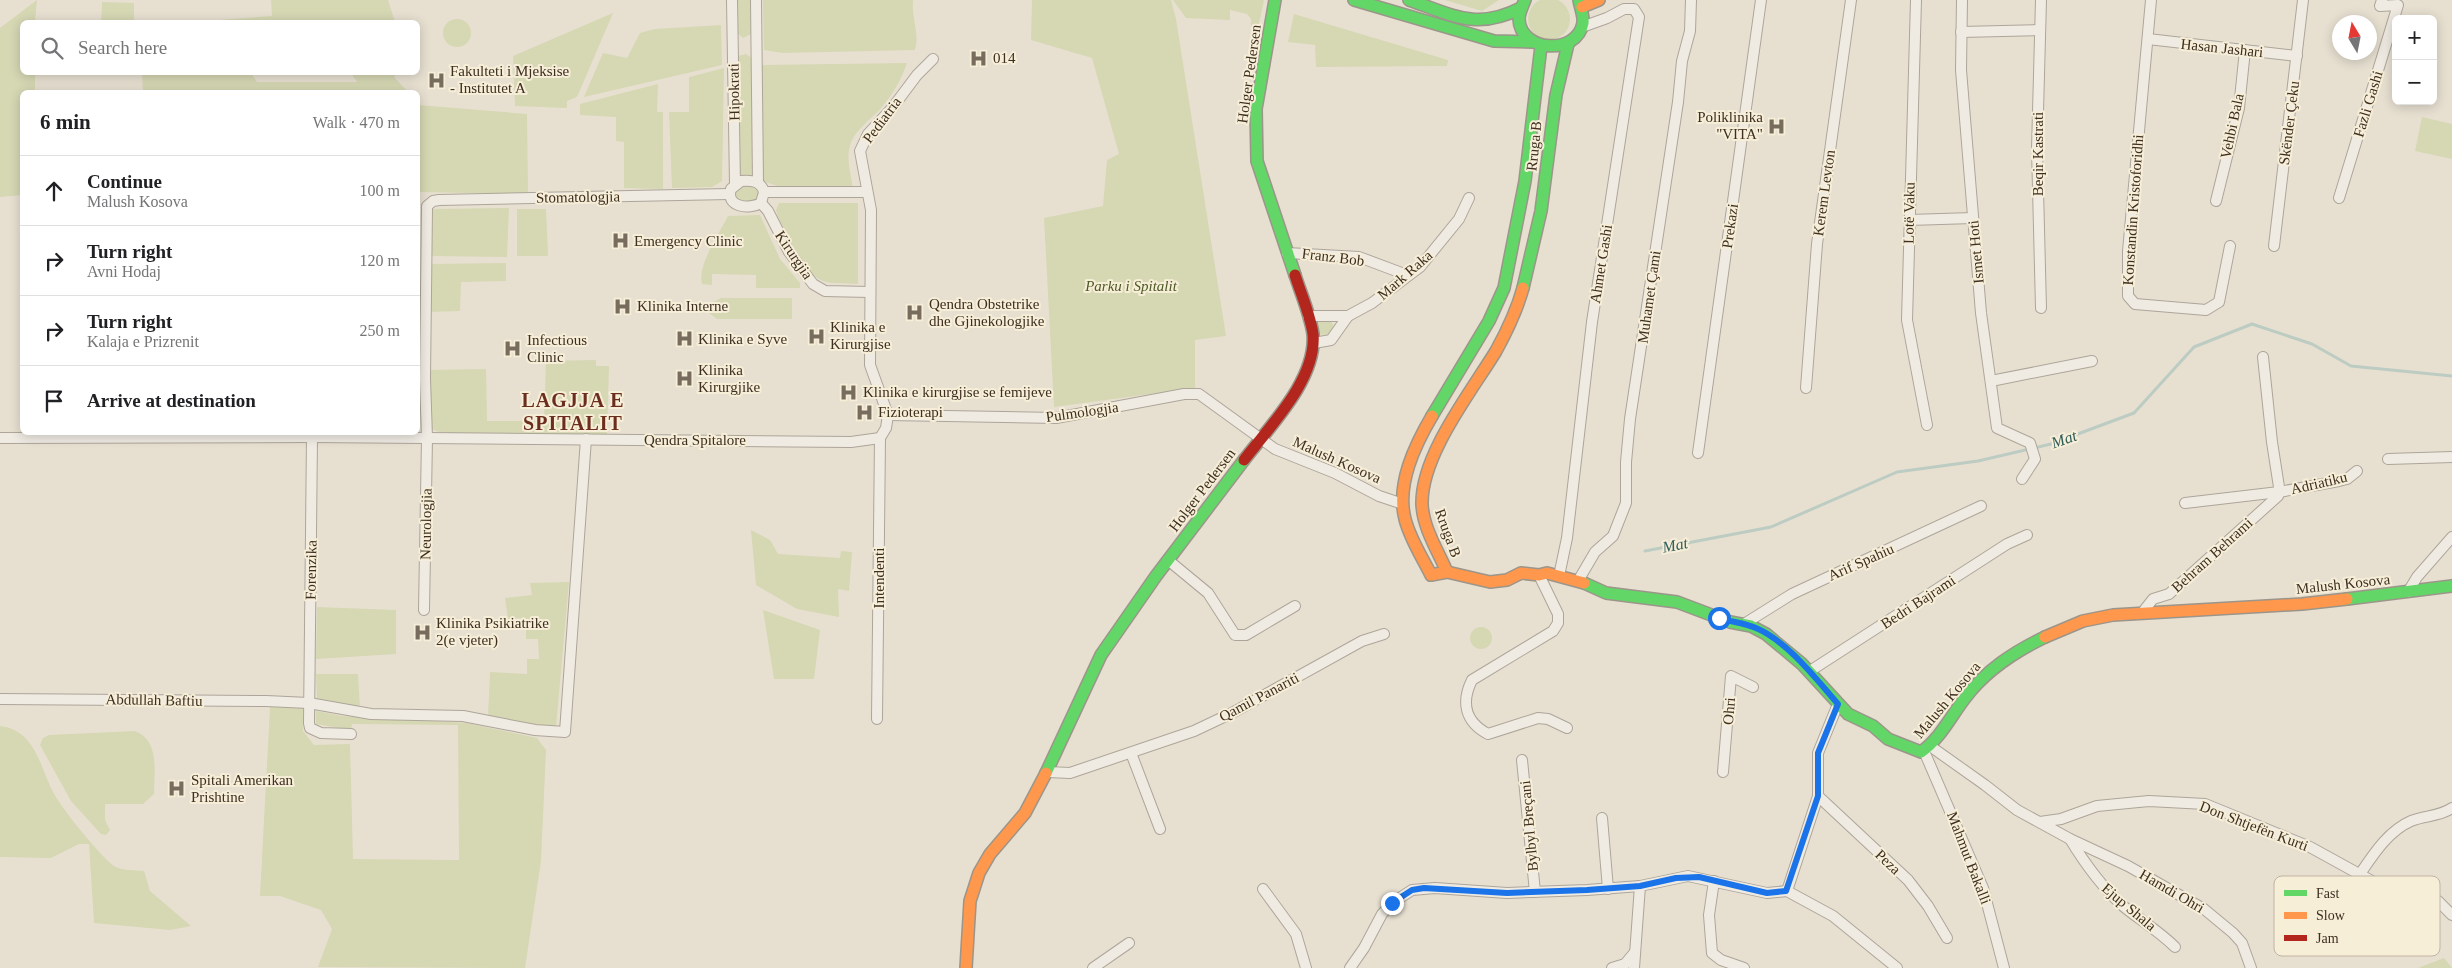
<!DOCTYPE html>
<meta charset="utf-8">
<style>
:root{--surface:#fff;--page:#f2f2f2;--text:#202124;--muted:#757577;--line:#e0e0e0}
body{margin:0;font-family:Georgia,serif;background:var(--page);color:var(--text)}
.controls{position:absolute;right:15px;top:15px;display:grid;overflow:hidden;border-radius:8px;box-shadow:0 2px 12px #0003}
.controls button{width:45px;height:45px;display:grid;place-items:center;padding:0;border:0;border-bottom:1px solid var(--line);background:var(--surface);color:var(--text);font:25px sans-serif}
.compass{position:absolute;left:2332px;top:15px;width:45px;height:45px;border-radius:50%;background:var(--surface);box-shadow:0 2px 12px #0003;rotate:350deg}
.stop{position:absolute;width:15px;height:15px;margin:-11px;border:4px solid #1a73e8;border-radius:50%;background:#fff}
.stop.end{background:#1a73e8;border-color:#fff;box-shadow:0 1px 5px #0008}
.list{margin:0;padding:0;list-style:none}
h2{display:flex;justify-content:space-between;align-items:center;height:65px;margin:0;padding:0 20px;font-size:21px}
h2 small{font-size:16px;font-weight:400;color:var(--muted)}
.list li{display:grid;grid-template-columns:32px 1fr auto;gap:15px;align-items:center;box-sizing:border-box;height:70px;padding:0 20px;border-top:1px solid var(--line)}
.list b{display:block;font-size:19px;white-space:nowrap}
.list p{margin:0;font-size:16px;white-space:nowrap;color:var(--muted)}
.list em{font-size:16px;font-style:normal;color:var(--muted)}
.icon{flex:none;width:28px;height:28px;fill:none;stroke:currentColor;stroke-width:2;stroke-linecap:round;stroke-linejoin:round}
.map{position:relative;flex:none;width:2452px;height:968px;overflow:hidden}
.search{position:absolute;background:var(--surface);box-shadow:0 2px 12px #0003;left:20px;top:20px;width:400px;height:55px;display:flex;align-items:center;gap:12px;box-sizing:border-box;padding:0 18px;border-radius:8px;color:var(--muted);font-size:19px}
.panel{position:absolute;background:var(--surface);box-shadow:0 2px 12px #0003;left:20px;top:90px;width:400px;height:345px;border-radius:8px}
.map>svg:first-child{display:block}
</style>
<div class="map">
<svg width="2452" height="968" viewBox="0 0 2452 968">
<rect width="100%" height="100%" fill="#e7e0d1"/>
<g fill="#d6d7b3">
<circle cx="1549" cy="19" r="21"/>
<path d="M37,0L35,22H22V72L35,73V92H22V195L0,197V28Z"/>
<path d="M271,0H388L395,22H216L219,20L272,16Z"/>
<path d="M736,0H752L753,33L743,38L736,32Z"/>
<path d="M763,0H913C911,17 920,34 915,50L783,53L764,50Z"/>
<path d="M1032,0H1171L1176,19L1226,336L1195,340V388L1054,407L1044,218L1103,206L1107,160L1119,154L1092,58L1031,40Z"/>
<path d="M1173,0H1264L1258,28L1251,27V19L1247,14L1230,10V20L1186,18Z"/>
<path d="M1445,0H1499L1482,11Z"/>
<path d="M102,2L134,3V22H101Z"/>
<path d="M613,13L577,97L567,101V108L515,106L513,56Z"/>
<path d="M1294,14L1448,60L1447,66L1316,67L1315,45L1288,42Z"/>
<circle cx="457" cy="33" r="14"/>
<path d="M721,25L722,65L584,97L603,53L627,58L640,33L655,29Z"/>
<path d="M746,54L753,59V176H738V56Z"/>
<path d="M907,63C901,80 893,94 882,107C871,120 854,130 850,146C846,160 851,175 853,189L783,188L760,180L761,65Z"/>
<path d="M724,68L722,181L712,187L672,188L669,112H689V77Z"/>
<path d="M142,73H251L257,82H357L351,73H397L394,77L408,92H143Z"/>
<path d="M658,84L657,112H663V189L624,188V142L616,141V117L580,115V104Z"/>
<path d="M418,105L527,114L528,194L418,192Z"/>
<path d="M2422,117L2452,124V159L2415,151Z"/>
<path d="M748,184L757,189L759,196L754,201L746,203L738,200L735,194L740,186Z"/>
<path d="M779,203H858V284C846,283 829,285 819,279C803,270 787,234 778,217L776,210Z"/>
<path d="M509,208L507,257L430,256L431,209Z"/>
<path d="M517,209H546L548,256H517Z"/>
<path d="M760,215L780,259L800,283V288H756V275L712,274V285L702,284C697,265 719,234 728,216Z"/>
<path d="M506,263V281L461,282L460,311L428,312V264Z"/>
<path d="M721,298H792V319H717L709,313L708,305Z"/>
<path d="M1313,320H1331L1334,327L1330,334L1317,335Z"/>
<path d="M596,360V366H609L607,435L441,433L432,429L428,422L426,370L486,369L487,421H544L546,361Z"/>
<path d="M751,530L770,540L778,554L840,558L841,551L852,552L849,591L838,589L839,617L797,609L756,585Z"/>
<path d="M569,582L556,727L488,717L490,672L527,674V659H539L538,639H526V618L508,619L505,598L532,595L530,583Z"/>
<path d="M317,607L396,610V654L316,659Z"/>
<path d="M763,610L820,630L814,679H774Z"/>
<circle cx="1481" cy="638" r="11"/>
<path d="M316,674H358L360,709L317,699Z"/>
<path d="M270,707L303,708V731L314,745L350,744L353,859L459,860L458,725L352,724L351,730L316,724V711L342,716L467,723L537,738L546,750L541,861L525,968L318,967L332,929L321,910L280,896H260Z"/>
<path d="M0,726C36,730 40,768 54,794C63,810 100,856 114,866C121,871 136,870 144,871L150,891L191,926L170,930L94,923L89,844H79L51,858L0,857Z"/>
<path d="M135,731C160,741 154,771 154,794L143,804H105V820L110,830L106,835L101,834L71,801L40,745L43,738L49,735Z"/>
<path d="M2444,958L2452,968H2418Z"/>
</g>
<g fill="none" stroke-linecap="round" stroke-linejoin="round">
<path stroke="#bcccc2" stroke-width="3" d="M1645,551L1771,527L1897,472L1978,461L2051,444L2134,413L2194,347L2252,324L2312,344L2351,366L2452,376"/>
<defs>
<g id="street">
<path d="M732,0L735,184"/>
<path d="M756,0L758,183"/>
<path d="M1916,0L1907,320L1927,425"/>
<path d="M1962,0L1961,70L1981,313L1997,428L2030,443L2035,459L2022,479"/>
<path d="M2151,0L2128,251V296L2135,304L2206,310L2219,302L2230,246"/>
<path d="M1961,32L2040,30"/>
<path d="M2148,39L2297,56"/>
<path d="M741,181C752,180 761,181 764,192L761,203C749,210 725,207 731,189Z"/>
<path d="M764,192H867"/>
<path d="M2339,198L2398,5L2380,6L2382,0"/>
<path d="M2216,201L2239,108L2245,50"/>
<path d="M761,203L768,211L789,252L813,284L825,291L869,292"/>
<path d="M1909,220L1973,218"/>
<path d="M2274,246L2303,0"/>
<path d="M1287,253L1359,257L1407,275"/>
<path d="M2041,308L2037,149L2041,0"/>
<path d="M1308,316H1348L1331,340L1314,343"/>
<path d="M1348,316L1372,303L1420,267L1459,219L1469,198"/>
<path d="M1991,381L2092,361"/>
<path d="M1806,388L1817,244L1851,0"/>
<path d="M888,415L1056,418L1184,394H1199L1275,449L1335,473L1379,496L1403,504"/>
<path d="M312,437L309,723L310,728L321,733L351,734"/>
<path d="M0,438L312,437L851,442L880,438"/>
<path d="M880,438L886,428L888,415L870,365L871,210L860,151L868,134L893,107L917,75L933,59"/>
<path d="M1698,453L1761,0"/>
<path d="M2388,459L2452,457"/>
<path d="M2185,503L2279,492L2339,481L2347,479L2357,471"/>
<path d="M1168,560L1208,593L1235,635H1246L1295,606"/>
<path d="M1539,575L1558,614V623L1553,631L1472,680C1461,702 1465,722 1488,734L1538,718L1548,719L1567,728"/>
<path d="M1559,576L1567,538L1592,322L1639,17L1634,9H1624L1607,18L1582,27"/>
<path d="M1578,581L1595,552L1613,536L1626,503V462L1630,419L1678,102L1682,61L1690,31L1691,0"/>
<path d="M2408,592L2417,577L2452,537"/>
<path d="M424,610L427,438L425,379L427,206L433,201L439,200L729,194"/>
<path d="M2142,613L2153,599L2169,594L2278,496L2279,487L2272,442L2263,357"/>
<path d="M1744,624L1792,594L1981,506"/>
<path d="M1810,671L2007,544L2027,535"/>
<path d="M0,699L266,701L309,703L371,714L463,716L535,730L565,732L586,439"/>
<path d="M877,719L880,438"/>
<path d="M1930,746L1985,785L2017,810L2070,839L2128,866L2204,909L2233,933L2242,943L2251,968"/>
<path d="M1924,751L1983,888L2004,968"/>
<path d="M1131,753L1160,829"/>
<path d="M1522,760L1535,892"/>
<path d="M1048,772L1070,773L1194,731L1232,713L1362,641L1384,634"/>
<path d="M1723,772L1731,676L1753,687"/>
<path d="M1818,796L1908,880L1928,906L1947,938"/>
<path d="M1602,818L1608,889"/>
<path d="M2040,822L2061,819L2097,806L2149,801L2205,804L2310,847L2390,891L2438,901L2452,915"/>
<path d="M2070,839C2085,864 2101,886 2123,906C2140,920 2159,931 2175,947"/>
<path d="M2360,874C2373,855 2388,831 2411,821C2425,815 2439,817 2452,808"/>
<path d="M1714,881L1709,915L1712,953L1721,960L1744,968"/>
<path d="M1263,889L1296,934L1306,968"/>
<path d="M1787,891L1818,796V753L1838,704"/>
<path d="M1093,968L1129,943"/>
<path d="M1350,968L1364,948L1382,914L1392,903L1412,890L1435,888L1507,893L1587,890L1640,886L1688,876L1767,893L1787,891L1833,916L1897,968"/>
<path d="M1612,968L1625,964L1635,952"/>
<path d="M1634,968L1640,886"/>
</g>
<g id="fast">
<path d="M1275,0L1256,109L1257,161L1295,275"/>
<path d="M1354,0L1494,41L1533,42"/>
<path d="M1409,0C1453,15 1476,31 1521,8"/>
<path d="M1525,0C1523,5 1519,13 1519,19C1520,52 1577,56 1583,23C1584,16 1580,7 1579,0"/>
<path d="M1523,288L1541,211L1556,95L1568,44"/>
<path d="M1432,416L1489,321L1504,288L1525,181L1541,46"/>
<path d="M1584,583L1606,593L1677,602L1730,622L1751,626L1766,634L1802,664L1848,714L1873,726L1888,739L1921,752C1940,739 1951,716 1965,698C1986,670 2014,652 2045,637"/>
<path d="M2347,599L2452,586"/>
<path d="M1046,773L1101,655L1156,576L1244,460"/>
</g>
<g id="slow">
<path d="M1582,7L1599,0"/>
<path d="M1432,416C1415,445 1396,484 1405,519C1410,539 1422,557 1431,575L1447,572L1490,582L1507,580L1521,573L1539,575L1547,573L1584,583"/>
<path d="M1447,572C1438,551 1423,528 1422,504C1421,455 1471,392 1496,351C1507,331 1517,310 1523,288"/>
<path d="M2045,637L2083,621L2113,615L2302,604L2347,599"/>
<path d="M966,968L970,901L979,873L990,854L1025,813L1046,773"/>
</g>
<path id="jam" d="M1244,460C1270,426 1317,379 1313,334C1310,314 1301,294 1295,275"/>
</defs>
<use href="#street" stroke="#ada599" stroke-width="12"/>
<use href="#fast" stroke="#9c958a" stroke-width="14"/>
<use href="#slow" stroke="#9c958a" stroke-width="14"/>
<use href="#jam" stroke="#9c958a" stroke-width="14"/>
<use href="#street" stroke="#efebe3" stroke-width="10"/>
<use href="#fast" stroke="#63d668" stroke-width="11"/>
<use href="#slow" stroke="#ff974d" stroke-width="11"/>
<use href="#jam" stroke="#b3261e" stroke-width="11"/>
</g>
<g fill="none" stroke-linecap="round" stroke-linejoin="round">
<path stroke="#1a73e8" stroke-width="6" d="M1392,903L1412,890L1424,888L1507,893L1587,890L1640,886L1676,878L1699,877L1767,893L1786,891L1818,796V753L1838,704C1816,679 1787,641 1756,628C1745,623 1731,622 1719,618"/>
</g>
<defs>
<symbol id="hospital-bare" viewBox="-9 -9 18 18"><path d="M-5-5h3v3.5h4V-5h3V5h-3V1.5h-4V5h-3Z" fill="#786c5e" stroke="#f7eed8" stroke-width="2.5" paint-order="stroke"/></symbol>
</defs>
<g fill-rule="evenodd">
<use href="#hospital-bare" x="966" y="46" width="25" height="25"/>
<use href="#hospital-bare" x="424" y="68" width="25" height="25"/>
<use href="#hospital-bare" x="1764" y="114" width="25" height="25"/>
<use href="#hospital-bare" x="608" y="228" width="25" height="25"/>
<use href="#hospital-bare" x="610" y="294" width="25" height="25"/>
<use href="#hospital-bare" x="902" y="300" width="25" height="25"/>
<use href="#hospital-bare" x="804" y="324" width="25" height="25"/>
<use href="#hospital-bare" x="672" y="326" width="25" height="25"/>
<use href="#hospital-bare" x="500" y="336" width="25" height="25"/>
<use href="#hospital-bare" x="672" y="366" width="25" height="25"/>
<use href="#hospital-bare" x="836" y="380" width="25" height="25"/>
<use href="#hospital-bare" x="852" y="400" width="25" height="25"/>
<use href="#hospital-bare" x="410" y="620" width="25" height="25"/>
<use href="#hospital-bare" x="164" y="776" width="25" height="25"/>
</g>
<g text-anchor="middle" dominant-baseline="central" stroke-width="4" stroke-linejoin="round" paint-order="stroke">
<g font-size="15" fill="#3d2e20" stroke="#f7eed8">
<text transform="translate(2222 48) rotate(6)">Hasan Jashari</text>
<text transform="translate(1249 74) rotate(-82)">Holger Pedersen</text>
<text transform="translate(734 92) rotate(-91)">Hipokrati</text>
<text transform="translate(2368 104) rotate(-73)">Fazli Gashi</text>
<text transform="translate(882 120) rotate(-53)">Pediatria</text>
<text transform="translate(2289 123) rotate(-83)">Skënder Çeku</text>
<text transform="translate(2232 126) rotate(-78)">Vehbi Bala</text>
<text transform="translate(1534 146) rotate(-84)">Rruga B</text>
<text transform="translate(2038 154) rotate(-90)">Beqir Kastrati</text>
<text transform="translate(1824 193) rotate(-82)">Kerem Levton</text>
<text transform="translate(578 197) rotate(-1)">Stomatologjia</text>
<text transform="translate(2133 210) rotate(-86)">Konstandin Kristoforidhi</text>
<text transform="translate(1909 213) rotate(-89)">Lotë Vaku</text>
<text transform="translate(1730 226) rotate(-82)">Prekazi</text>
<text transform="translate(1976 252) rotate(-95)">Ismet Hoti</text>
<text transform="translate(794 255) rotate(56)">Kirurgjia</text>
<text transform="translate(1333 257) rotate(7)">Franz Bob</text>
<text transform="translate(1601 264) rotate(-81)">Ahmet Gashi</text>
<text transform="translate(1405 275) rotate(-41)">Mark Raka</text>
<text transform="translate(1649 297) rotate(-82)">Muhamet Çami</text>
<text transform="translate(1082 412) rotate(-8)">Pulmologjia</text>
<text x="695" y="440">Qendra Spitalore</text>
<text transform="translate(1337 460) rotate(24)">Malush Kosova</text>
<text transform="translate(2319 483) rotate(-13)">Adriatiku</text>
<text transform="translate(1202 490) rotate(-53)">Holger Pedersen</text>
<text transform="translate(426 524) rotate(-89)">Neurologjia</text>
<text transform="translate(1448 533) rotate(70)">Rruga B</text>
<text transform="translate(2212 555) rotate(-42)">Behram Behrami</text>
<text transform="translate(1861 562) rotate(-24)">Arif Spahiu</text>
<text transform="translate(311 570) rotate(-89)">Forenzika</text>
<text transform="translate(879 578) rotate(-90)">Intendenti</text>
<text transform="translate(2343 584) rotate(-6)">Malush Kosova</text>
<text transform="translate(1918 602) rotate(-33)">Bedri Bajrami</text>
<text transform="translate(1259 697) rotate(-28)">Qamil Panariti</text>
<text transform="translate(154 700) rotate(1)">Abdullah Baftiu</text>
<text transform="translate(1947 700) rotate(-50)">Malush Kosova</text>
<text transform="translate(1729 711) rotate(-85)">Ohri</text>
<text transform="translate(1529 826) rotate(-95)">Bylbyl Breçani</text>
<text transform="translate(2254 826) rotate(21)">Don Shtjefën Kurti</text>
<text transform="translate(1969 858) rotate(69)">Mahmut Bakalli</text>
<text transform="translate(1888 862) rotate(44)">Peza</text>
<text transform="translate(2172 891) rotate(30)">Hamdi Ohri</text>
<text transform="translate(2129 907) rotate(40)">Ejup Shala</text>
</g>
<g font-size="15" fill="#3d2e20" stroke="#f7eed8" text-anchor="start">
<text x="993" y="58">014</text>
<text x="450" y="71">Fakulteti i Mjeksise<tspan x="450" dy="17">- Institutet A</tspan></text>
<text x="1763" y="117" text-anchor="end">Poliklinika<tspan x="1763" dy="17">"VITA"</tspan></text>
<text x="634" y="241">Emergency Clinic</text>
<text x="929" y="304">Qendra Obstetrike<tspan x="929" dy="17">dhe Gjinekologjike</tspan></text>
<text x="637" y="306">Klinika Interne</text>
<text x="830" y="327">Klinika e<tspan x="830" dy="17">Kirurgjise</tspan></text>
<text x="698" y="339">Klinika e Syve</text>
<text x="527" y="340">Infectious<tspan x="527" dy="17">Clinic</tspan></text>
<text x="698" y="370">Klinika<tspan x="698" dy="17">Kirurgjike</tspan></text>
<text x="863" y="392">Klinika e kirurgjise se femijeve</text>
<text x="878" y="412">Fizioterapi</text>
<text x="436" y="623">Klinika Psikiatrike<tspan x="436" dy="17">2(e vjeter)</tspan></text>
<text x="191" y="780">Spitali Amerikan<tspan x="191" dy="17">Prishtine</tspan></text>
</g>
<g font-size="15" font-style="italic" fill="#4d5a26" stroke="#f7eed8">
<text x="1131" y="286">Parku i Spitalit</text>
</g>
<g font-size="16" font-style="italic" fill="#2f5d5a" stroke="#f7eed8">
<text transform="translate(2064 439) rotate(-19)">Mat</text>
<text transform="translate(1675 545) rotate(-11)">Mat</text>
</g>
<g font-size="20" font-weight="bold" letter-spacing="1" fill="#6b2e1e" stroke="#f7eed8">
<text x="573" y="400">LAGJJA E<tspan x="573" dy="23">SPITALIT</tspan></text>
</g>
</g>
<rect x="2274" y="876" width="166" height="80" rx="8" fill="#f7eed8" stroke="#bfb4a1" stroke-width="1"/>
<rect x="2284" y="890" width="23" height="6" fill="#63d668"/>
<rect x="2284" y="912" width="23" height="7" fill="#ff974d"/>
<rect x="2284" y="935" width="23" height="6" fill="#b3261e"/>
<g font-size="14" fill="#3d2e20">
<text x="2316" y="898">Fast</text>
<text x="2316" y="920">Slow</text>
<text x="2316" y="943">Jam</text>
</g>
</svg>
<div class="controls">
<button>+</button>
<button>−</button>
</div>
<svg class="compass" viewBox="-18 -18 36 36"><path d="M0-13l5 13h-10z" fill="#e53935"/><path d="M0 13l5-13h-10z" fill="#757577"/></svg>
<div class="stop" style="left:1719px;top:618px"></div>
<div class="stop end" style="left:1392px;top:903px"></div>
<div class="search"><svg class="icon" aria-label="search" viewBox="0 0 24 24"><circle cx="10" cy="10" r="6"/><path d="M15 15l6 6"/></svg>Search here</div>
<section class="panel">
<h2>6 min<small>Walk · 470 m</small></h2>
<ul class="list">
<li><svg class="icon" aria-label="ahead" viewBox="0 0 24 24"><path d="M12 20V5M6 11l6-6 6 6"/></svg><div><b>Continue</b><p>Malush Kosova</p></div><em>100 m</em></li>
<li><svg class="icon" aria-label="right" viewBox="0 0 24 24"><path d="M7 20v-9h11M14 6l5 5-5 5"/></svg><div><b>Turn right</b><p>Avni Hodaj</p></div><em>120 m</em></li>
<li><svg class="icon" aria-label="right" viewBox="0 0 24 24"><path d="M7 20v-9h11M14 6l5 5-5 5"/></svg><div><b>Turn right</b><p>Kalaja e Prizrenit</p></div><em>250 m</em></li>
<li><svg class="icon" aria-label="arrive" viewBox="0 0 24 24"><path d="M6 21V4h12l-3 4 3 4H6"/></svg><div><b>Arrive at destination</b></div></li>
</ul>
</section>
</div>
